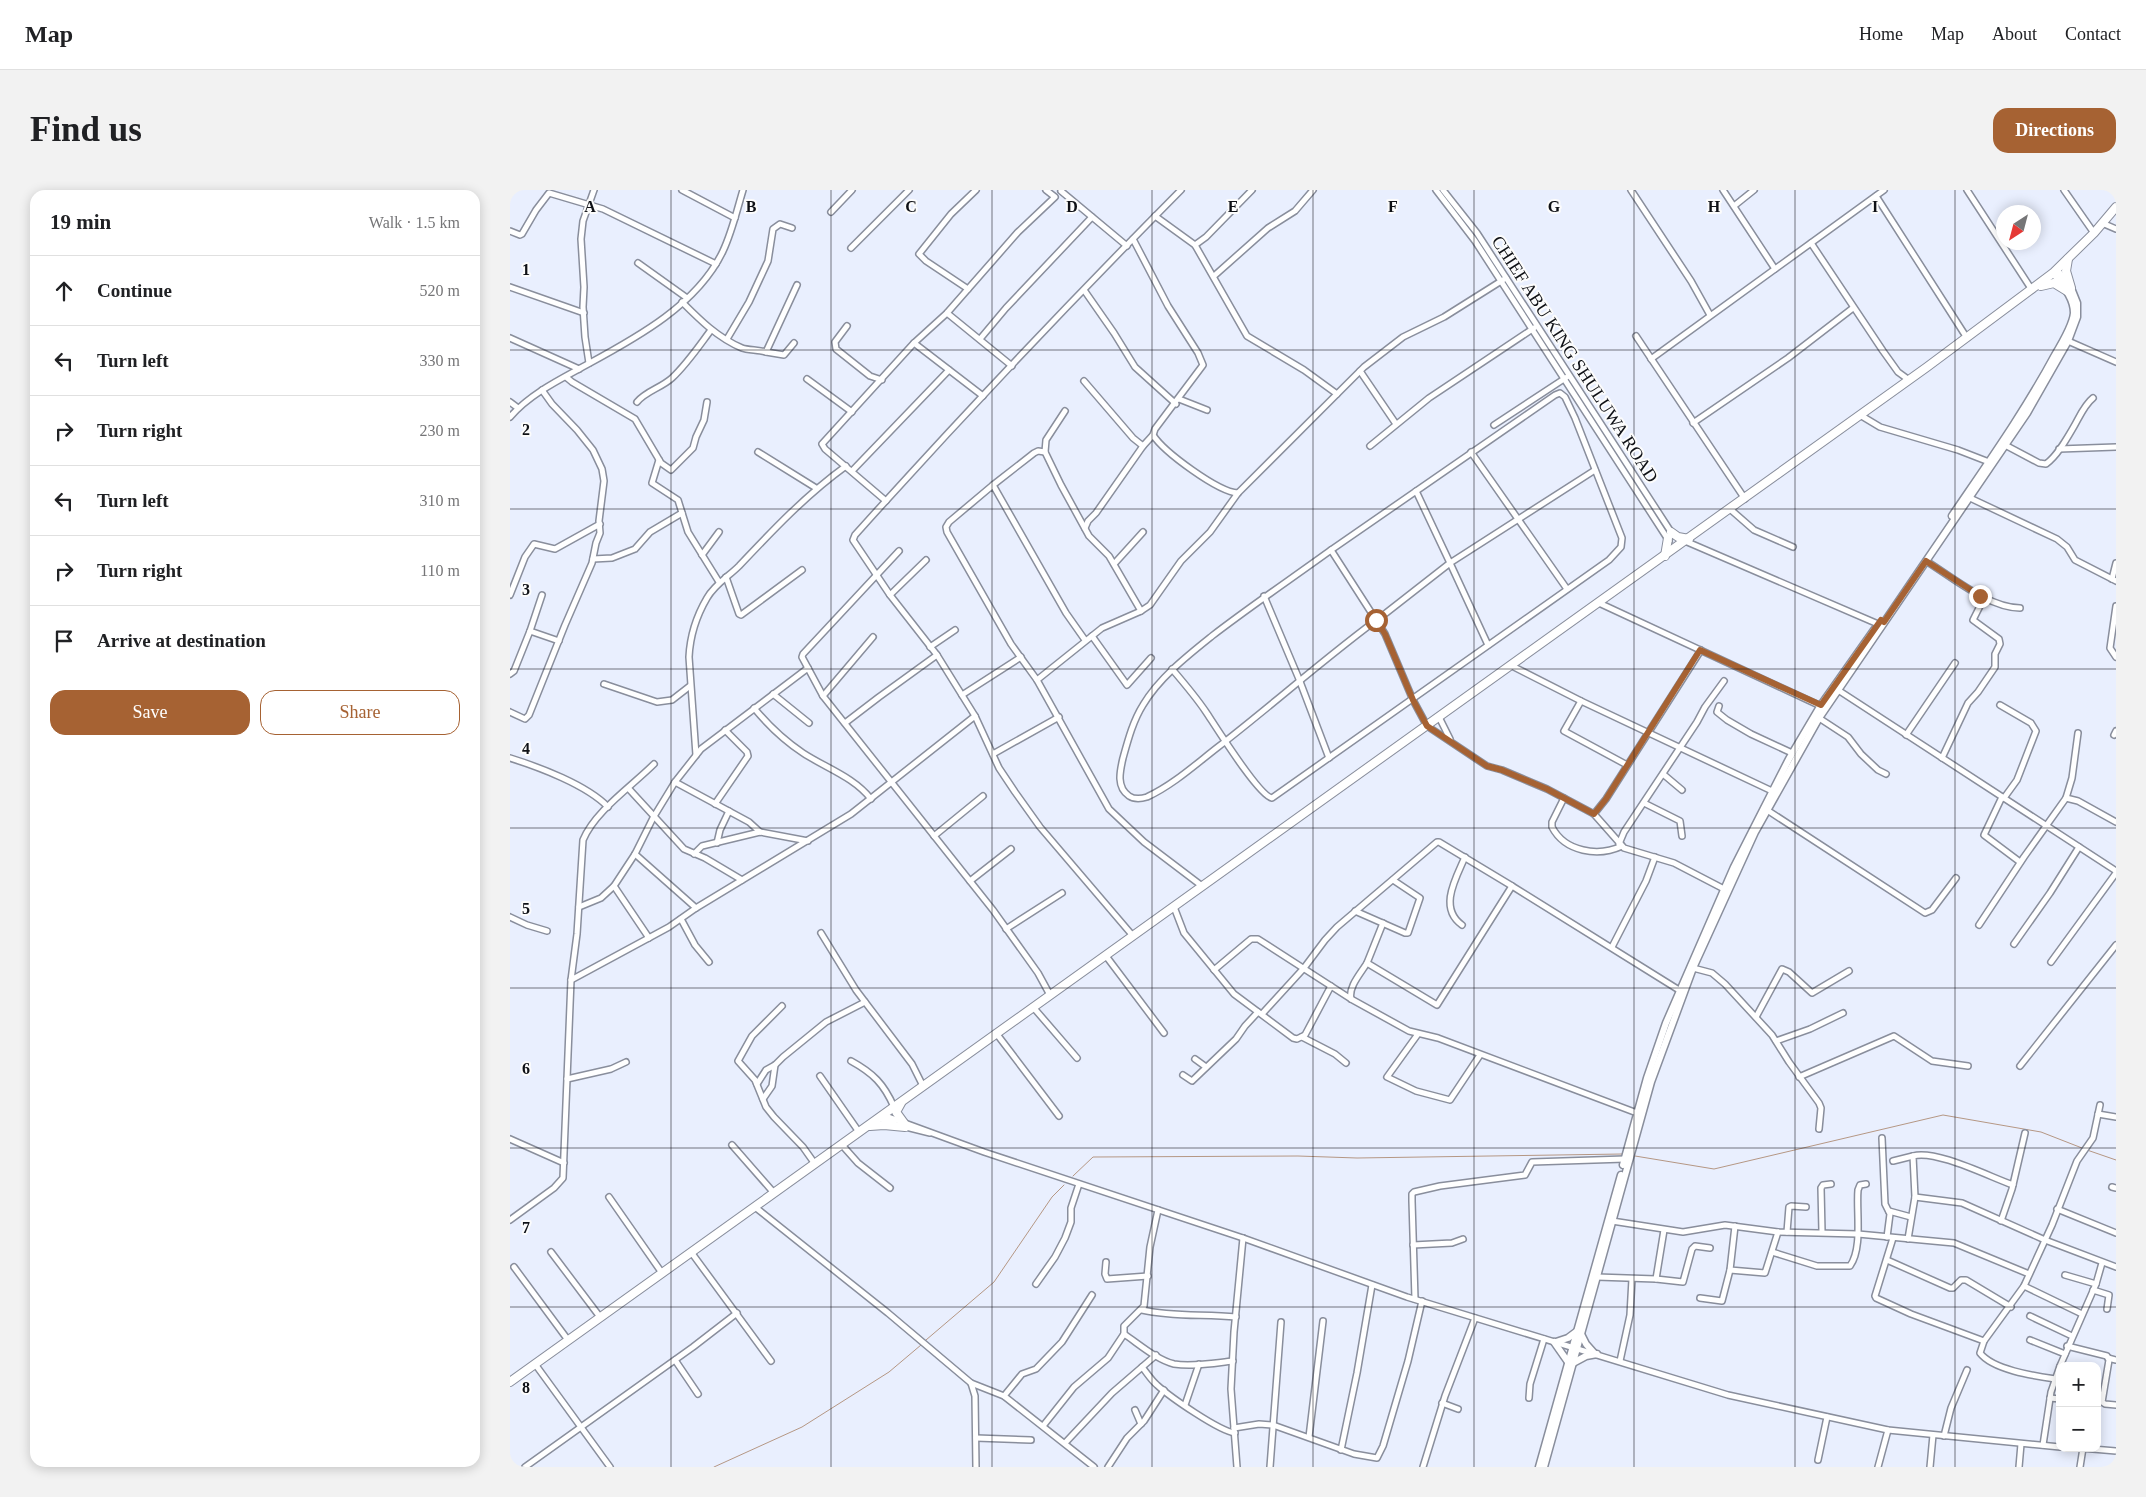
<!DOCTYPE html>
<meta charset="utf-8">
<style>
:root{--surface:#fff;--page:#f2f2f2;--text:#202124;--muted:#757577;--line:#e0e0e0;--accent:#a66233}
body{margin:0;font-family:Georgia,serif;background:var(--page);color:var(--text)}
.controls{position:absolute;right:15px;bottom:15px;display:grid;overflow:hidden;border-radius:10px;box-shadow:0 2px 12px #0003}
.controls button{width:45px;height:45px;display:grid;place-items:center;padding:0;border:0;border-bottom:1px solid var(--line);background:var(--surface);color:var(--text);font:25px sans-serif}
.compass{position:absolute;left:1486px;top:15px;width:45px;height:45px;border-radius:50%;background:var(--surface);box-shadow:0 2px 12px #0003;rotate:216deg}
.stop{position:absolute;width:15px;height:15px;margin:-11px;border:4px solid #a66233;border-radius:50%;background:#fff}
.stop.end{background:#a66233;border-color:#fff;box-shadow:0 1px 5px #0008}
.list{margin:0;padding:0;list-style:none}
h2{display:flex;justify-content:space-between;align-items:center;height:65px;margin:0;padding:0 20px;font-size:21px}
h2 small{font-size:16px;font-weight:400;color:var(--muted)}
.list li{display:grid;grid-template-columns:32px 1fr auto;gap:15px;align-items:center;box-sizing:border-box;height:70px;padding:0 20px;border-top:1px solid var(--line)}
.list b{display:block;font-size:19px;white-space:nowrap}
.list em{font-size:16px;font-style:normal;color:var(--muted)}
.actions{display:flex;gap:10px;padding:15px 20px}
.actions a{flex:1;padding:11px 0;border:1px solid var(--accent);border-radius:15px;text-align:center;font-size:18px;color:var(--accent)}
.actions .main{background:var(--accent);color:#fff}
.icon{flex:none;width:28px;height:28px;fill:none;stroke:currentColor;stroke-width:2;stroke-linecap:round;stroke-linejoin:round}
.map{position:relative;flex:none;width:1606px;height:1277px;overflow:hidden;border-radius:15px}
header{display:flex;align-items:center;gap:30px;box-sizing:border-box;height:70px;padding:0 25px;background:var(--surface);border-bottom:1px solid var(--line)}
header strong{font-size:24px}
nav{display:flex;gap:28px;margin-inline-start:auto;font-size:18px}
.intro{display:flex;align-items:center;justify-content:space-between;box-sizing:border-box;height:120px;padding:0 30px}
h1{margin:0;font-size:35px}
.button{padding:12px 22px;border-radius:15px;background:var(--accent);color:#fff;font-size:18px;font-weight:700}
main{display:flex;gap:30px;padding:0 30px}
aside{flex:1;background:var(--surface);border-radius:15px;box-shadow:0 2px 12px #0003}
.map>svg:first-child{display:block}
</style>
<header>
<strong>Map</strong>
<nav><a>Home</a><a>Map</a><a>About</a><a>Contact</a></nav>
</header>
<div class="intro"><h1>Find us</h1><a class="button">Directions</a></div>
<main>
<aside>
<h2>19 min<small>Walk · 1.5 km</small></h2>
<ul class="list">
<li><svg class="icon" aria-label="ahead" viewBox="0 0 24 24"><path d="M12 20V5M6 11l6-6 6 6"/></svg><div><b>Continue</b></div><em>520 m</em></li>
<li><svg class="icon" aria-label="left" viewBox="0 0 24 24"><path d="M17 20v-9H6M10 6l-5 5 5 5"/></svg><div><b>Turn left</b></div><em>330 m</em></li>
<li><svg class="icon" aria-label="right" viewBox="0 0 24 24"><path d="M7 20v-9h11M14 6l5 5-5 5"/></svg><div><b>Turn right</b></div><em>230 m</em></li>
<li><svg class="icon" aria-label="left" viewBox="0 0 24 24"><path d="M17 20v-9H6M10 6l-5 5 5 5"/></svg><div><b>Turn left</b></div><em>310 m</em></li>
<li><svg class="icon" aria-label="right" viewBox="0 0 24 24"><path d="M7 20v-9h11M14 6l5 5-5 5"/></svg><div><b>Turn right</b></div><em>110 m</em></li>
<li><svg class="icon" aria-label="arrive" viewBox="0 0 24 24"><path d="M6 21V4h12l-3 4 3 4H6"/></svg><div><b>Arrive at destination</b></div></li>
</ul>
<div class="actions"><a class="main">Save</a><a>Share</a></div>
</aside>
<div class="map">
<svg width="1606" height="1277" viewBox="0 0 1606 1277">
<rect width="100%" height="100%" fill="#e9effe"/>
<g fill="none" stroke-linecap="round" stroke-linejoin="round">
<g stroke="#b59784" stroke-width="1">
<path d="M1577,960L1606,970"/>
<path d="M1125,966L1204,979L1433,925L1531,942L1572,958"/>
<path d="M563,986L583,967L788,966L847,968L1113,964"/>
<path d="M416,1150L484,1092L542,1007L554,995"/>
<path d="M204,1277L292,1237L379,1182L411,1155"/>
</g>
<defs>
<g id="minor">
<path d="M172,0L225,28"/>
<path d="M926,0L965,51L1159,351"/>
<path d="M933,0L967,43L1163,345"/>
<path d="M1121,0L1181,91L1200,125"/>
<path d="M1213,0L1265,79"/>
<path d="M1457,0L1522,100"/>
<path d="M1554,0L1584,43"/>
<path d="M551,1L617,56"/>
<path d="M1366,6L1457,148"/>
<path d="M1224,16L1244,0"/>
<path d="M321,22L342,0"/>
<path d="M645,26L685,55L737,146L794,180L827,204"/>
<path d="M1592,33L1606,39"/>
<path d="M0,41L10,45L12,44L26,20L39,3L93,19L206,74"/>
<path d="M1301,53L1373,161L1388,182L1399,190"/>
<path d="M685,55L696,47L742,0"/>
<path d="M341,58L399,0"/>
<path d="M128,73L177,108"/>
<path d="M704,86L758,38L785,21L803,0"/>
<path d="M0,97L74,123"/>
<path d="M458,99L416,71L409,64L441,24L466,0"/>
<path d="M574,100L604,143L625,177L666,214"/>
<path d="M172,112C190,130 208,148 232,158C237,160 249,160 256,162L287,95"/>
<path d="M437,123L502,176"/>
<path d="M337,136L325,152L326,159L360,186L372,190"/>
<path d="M1126,146L1235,309"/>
<path d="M0,148L69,179"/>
<path d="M217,149L239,112L258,71L263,39L270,34L282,38"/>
<path d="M470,149L496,118L582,27"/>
<path d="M1558,151L1606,172"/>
<path d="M404,153L473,206"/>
<path d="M256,162L274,165L284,153"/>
<path d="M1141,169L1374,0"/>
<path d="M79,173L75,147L73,117L74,97L71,49L73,31L84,0"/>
<path d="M850,181L886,234"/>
<path d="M56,187L62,192L125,229L151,273L161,280L183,258L186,247L194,230L197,212"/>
<path d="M297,189L342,222"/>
<path d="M574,191L623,248L633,256L643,245L645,239L693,175L688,163L658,116L623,49"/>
<path d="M669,209L697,220"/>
<path d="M0,212L8,218"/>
<path d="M127,212C136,201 151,198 162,188C177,174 189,156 201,140"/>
<path d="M555,221L536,250L535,262L551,295L579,346L599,366L631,421"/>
<path d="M1350,225L1370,237L1448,260L1479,272"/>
<path d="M0,227C21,203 51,189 78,174C128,147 188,114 213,61C222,42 227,20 233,0"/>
<path d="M1183,233L1278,168L1343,118"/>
<path d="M984,235L1057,187"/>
<path d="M643,245C654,262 708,302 728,303"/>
<path d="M1495,255L1529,273L1536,274C1547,266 1556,250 1563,238C1569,228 1574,215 1583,208"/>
<path d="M860,256L919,208L1024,138"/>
<path d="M1549,259L1606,257"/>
<path d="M248,262L306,298"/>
<path d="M961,262L1057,399"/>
<path d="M149,270L142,293L168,310L178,342L209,392"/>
<path d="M342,281L439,180"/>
<path d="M483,295L524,263L528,261L535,262"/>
<path d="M906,301L940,373L1085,280"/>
<path d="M1460,308L1547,349L1557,357L1565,370L1606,391"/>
<path d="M376,311L315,259L312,254L404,153L437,123L508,42L545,7L536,0"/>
<path d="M1220,319L1244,340L1283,357"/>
<path d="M575,338L578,331L586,323L633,256"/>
<path d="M1175,351L1368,434"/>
<path d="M389,361L293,464L292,467L313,506L483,720L528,783L540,805"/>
<path d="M192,365L209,342"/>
<path d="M83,369L102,368L125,359L140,342L172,323"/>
<path d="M1416,371C1442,387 1479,418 1510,418"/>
<path d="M604,374L633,342"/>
<path d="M216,387L229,424L231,425L292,380"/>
<path d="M1602,389L1606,373"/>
<path d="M0,405L15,367L24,354L45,359L90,334"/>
<path d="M380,405L416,370"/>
<path d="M754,406L789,489L819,568"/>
<path d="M1089,413L1313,517"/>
<path d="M1606,416L1600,458L1606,467"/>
<path d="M20,441L32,405"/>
<path d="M582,446L617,495L641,468"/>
<path d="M575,450L556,423L483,295L439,332L436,337L437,342L501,454L527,490L599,619L634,652L692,696"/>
<path d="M978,455L940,373L876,423C818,465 765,513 708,557C686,574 663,595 637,607C631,609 625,610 619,606C606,597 610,581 613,568C618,550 623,531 633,515C649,488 677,466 702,446C741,416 781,389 821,360L875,444L903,510L917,536L977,576L992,580L1037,599L1084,624"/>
<path d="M420,457L445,440"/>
<path d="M1191,460L1096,609L1084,624L1114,658L1164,673L1214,699"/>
<path d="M1002,476L1071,511L1262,601"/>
<path d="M662,479C674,493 686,507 696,522C706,537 749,606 762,608L1099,370L1111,357L1112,348L1065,228L1055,207L1050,203L1045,205L1019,223L821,360"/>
<path d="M0,484L4,481L20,441L49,451"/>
<path d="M527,490L592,438L631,421L640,415L671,371L700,342L728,303L854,177L893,147L934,127L996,88"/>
<path d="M94,494L147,512L162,510L180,496"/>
<path d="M1328,500L1606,681"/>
<path d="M263,504L299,533"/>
<path d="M452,505L511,467"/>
<path d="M313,506L363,447"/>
<path d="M1071,511L1054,541L1117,575"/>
<path d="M1490,515L1521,533L1526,541L1507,590L1494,608"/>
<path d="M1209,516L1207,522L1217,530L1241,544L1282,563"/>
<path d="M244,518C258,535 275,551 293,563C316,578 344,587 361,609"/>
<path d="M0,522L15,529L19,525L55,435L82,373L86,353L90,343L89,331L94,291L92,279L83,260L67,240L42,214L32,200"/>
<path d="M929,527L940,549"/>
<path d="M1309,528L1338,547L1351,564L1368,580L1376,584"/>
<path d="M335,533L369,507L427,465"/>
<path d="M1396,545L1445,473"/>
<path d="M1604,545L1606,541"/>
<path d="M483,564L549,527"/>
<path d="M186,565L179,467C180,447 187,425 197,408C205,394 218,387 229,376C263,340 296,305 336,276"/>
<path d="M0,568C29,577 77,595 98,617"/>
<path d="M1432,568L1458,513L1468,502L1485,477V464L1490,454L1489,449L1463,430L1474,408"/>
<path d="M1153,584L1172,600"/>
<path d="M165,592L239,632L250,642"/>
<path d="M119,599L174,659L195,668L232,690"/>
<path d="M1492,607L1474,645L1510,672"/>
<path d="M1054,608L1042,632V637C1055,662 1088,667 1112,656"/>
<path d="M1556,608L1562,588L1568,543"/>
<path d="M1134,613L1170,631L1172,646"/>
<path d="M205,614L238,566L237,562L215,540"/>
<path d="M1254,618L1415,723L1422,720L1446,688"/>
<path d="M424,646L473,606"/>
<path d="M207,653L210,640L219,621"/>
<path d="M1109,654L1114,642L1187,532L1195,517L1214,491"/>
<path d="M125,664L186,718"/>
<path d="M184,664L192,656L250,642L298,651"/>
<path d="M460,691L501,659"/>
<path d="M104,696L139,748"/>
<path d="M69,717L91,708L104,696L125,664L143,628L165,592L191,559L298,478"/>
<path d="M664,717L674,743L724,804L783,848L787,849L795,845L821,796"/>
<path d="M845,721L895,743H898L910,708L883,690"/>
<path d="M0,727L17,735L37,741"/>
<path d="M171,729L185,755L199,772"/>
<path d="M952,735C928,718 946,688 955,667"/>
<path d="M1469,735L1514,667L1556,608L1568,611L1606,632"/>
<path d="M496,739L552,703"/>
<path d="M311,743L346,800L402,874L413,896"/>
<path d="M623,746L530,637L505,602L489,578L465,526L427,465L380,405L343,350L345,345C451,227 560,112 671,0"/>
<path d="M1504,754L1540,703L1569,657"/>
<path d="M1102,757L1136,691L1145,667"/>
<path d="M596,766L654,843"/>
<path d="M1541,772L1606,683"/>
<path d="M857,773L873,733"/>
<path d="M1183,778L1202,783L1215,794L1262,845L1279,872L1309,913L1311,918L1309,939"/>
<path d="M704,780L741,749H748L841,809L899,841L928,848L1127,923"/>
<path d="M61,790L159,737L186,718L341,624L465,526"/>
<path d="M841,809C838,797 851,783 857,773L927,815L1002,696L1169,800"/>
<path d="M272,816L242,846L228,871L245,890L256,917L264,927L293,957L305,974"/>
<path d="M523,817L567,868"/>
<path d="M752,824L794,778L815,750L827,737L927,652H929L1002,696"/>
<path d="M1246,827L1272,779L1279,782L1302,803L1339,781"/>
<path d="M486,843L549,926"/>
<path d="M908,844L877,887L906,901L940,910L970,865"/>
<path d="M792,847L825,864L836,873"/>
<path d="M1266,851L1300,839L1333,823"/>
<path d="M685,869L696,877"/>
<path d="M341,871C363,883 374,894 384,917"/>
<path d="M1510,876L1606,755"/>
<path d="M673,885L682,891L726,849L735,836L748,822"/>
<path d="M310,886L349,942"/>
<path d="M1289,887L1384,846L1422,871L1458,876"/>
<path d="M57,889L101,879L116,872"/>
<path d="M247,894L256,880L265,875L273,867L316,832L355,812"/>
<path d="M253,909L262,896L265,875"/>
<path d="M1588,924L1606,927"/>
<path d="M373,925L474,962L733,1048L897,1107L1218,1205L1378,1240L1550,1257"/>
<path d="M368,928L384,933"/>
<path d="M392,936L420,943"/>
<path d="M1372,948L1375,1014L1380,1024L1377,1047"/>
<path d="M0,949L54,973"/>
<path d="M222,955L264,1003"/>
<path d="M332,955L348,973L380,998"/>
<path d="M1383,971L1403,966"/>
<path d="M1602,997L1606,998"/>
<path d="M99,1007L152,1083"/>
<path d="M1405,1007L1452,1013L1535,1050L1606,1077"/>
<path d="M245,1017L378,1123L461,1193L465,1206L466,1277"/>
<path d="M1547,1019L1606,1043"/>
<path d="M1379,1021L1401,1027"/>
<path d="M0,1030L44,998L53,988L61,790L67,744L73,650C85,621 122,596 144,574"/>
<path d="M1102,1031L1173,1042L1215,1035L1268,1042L1348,1044L1444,1053L1519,1084"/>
<path d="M1491,1031L1502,999L1515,943"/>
<path d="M1225,1036L1220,1080L1255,1083L1268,1042"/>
<path d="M1277,1042L1279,1017L1281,1016L1296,1017"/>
<path d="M1312,1042L1311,998L1313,995L1321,994"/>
<path d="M1383,1048L1365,1106L1366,1108L1401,1124L1474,1151"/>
<path d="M1398,1049L1405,1007L1403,966C1425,959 1480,987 1503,995"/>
<path d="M903,1055L942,1053L953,1049"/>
<path d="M41,1062L90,1127"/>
<path d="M181,1062L261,1171"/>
<path d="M1262,1062L1307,1076H1340C1353,1058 1346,1021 1348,1000L1350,995L1356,994"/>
<path d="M1377,1070L1440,1098H1443L1451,1090H1456L1501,1117"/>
<path d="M596,1072L595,1084L597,1089L638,1086"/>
<path d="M4,1077L58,1150"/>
<path d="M1555,1085L1586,1094"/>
<path d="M1087,1087L1146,1089L1173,1092L1182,1059L1185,1056L1200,1058"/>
<path d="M1146,1089L1154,1040"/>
<path d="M526,1094L545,1067L555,1048L561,1032V1018L569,994"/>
<path d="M1514,1096L1572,1124"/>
<path d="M1583,1100L1599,1105L1597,1119"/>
<path d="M1190,1108L1212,1111L1220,1080"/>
<path d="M905,1109L902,1011V1004L904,1002L930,996L1015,985L1022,972L1115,969"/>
<path d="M632,1120C662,1127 694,1124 726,1127"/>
<path d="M1520,1126L1562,1146"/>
<path d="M614,1144C629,1154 647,1170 664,1174C683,1177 704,1173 723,1171"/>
<path d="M1520,1150L1555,1164"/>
<path d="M1557,1156L1597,1166L1599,1170L1592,1212L1595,1214L1606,1215"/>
<path d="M1598,1168L1606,1170"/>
<path d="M165,1170L188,1204"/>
<path d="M1110,1171L1120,1125L1122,1089"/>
<path d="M25,1174L100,1277"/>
<path d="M1550,1176L1586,1094L1592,1073"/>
<path d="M632,1177C637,1183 641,1190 647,1195C660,1207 709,1241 725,1243"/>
<path d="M1545,1189C1525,1186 1483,1180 1470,1163L1474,1151L1514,1096L1542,1035L1567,971L1583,948L1590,915"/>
<path d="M461,1193L494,1206L584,1277"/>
<path d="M494,1206L512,1184L526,1179L552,1152L582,1105"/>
<path d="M1019,1208L1020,1194L1034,1149"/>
<path d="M1540,1208L1550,1209"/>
<path d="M932,1213L948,1219"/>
<path d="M675,1215L689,1174"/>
<path d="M625,1220L631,1234"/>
<path d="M533,1236L564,1197L598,1168L614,1144V1136L634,1116L640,1057L648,1020"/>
<path d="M724,1238L749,1234L763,1235L844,1264L867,1268L873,1256L898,1171L912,1111"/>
<path d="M1434,1246L1441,1218L1457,1180"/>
<path d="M799,1247L813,1131"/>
<path d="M466,1248L521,1250"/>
<path d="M555,1253L602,1203L646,1165"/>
<path d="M1533,1255L1541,1202L1550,1176"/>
<path d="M1571,1258L1606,1261"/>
<path d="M831,1260L847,1183L862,1095"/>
<path d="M1308,1270L1317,1227"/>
<path d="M15,1277L183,1157L227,1123"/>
<path d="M598,1277L617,1248L634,1231L654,1200"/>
<path d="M727,1277L721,1199L724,1142L733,1048"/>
<path d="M760,1277L771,1132"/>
<path d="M913,1277L935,1206L965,1128"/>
<path d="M1368,1277L1378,1240"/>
<path d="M1420,1277L1423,1245"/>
<path d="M1509,1277L1511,1254"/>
<path d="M1570,1277L1573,1258"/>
</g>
<g id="major">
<path d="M1442,326C1478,273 1515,221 1545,165C1551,155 1563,135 1564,123C1564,107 1552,95 1543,83"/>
<path d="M1113,975L1137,888L1156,833L1224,677L1279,569L1311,515L1364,440"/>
<path d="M1071,1144L1076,1154L1084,1163"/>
<path d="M1044,1152L1058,1172"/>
<path d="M1046,1152L1058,1148L1066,1142"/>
<path d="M1063,1173L1076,1166L1087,1164"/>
<path d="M1029,1277L1111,985"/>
<path d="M1034,1277L1141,892L1183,778L1245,642L1309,528L1517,223L1558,151L1567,127V113L1561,98L1547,80"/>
</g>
<g id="highway">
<path d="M1558,69L1556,81L1561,98"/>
<path d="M1531,96L1544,93L1557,101"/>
<path d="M1161,342L1168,347L1179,349"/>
<path d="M1155,366L1158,348"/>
<path d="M391,913L386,922L394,933"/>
<path d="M360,936L374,935L395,937"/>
<path d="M0,1192L1417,177L1543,83L1584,43L1606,17"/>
</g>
</defs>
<use href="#minor" stroke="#898e9c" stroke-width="8"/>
<use href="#major" stroke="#898e9c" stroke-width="9"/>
<use href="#highway" stroke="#898e9c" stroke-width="10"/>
<use href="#minor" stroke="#fff" stroke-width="5"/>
<use href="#major" stroke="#fff" stroke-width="6"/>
<use href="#highway" stroke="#fff" stroke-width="8"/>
</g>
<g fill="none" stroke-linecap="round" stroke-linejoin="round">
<path stroke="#a66233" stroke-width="6" d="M866,430L875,444L903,510L917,536L977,576L992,580L1037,599L1084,624L1096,609L1190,460L1311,515L1371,430L1374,432L1416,371L1470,406"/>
</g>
<path fill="none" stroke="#0f1116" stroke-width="1" stroke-opacity="0.55" d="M161,0V1277M321,0V1277M482,0V1277M642,0V1277M803,0V1277M964,0V1277M1124,0V1277M1285,0V1277M1445,0V1277M0,160H1606M0,319H1606M0,479H1606M0,638H1606M0,798H1606M0,958H1606M0,1117H1606"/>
<g text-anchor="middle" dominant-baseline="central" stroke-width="4" stroke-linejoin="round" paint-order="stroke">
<g font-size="18" fill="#0f1116" stroke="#fcfcfc">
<text transform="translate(1065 169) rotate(57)">CHIEF ABU KING SHULUWA ROAD</text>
</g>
</g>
<g font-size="16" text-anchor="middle" font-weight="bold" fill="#0f1116" stroke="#fcfcfc" stroke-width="4" stroke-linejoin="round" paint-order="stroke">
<text x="80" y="22">A</text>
<text x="241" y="22">B</text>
<text x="401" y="22">C</text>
<text x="562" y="22">D</text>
<text x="723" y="22">E</text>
<text x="883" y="22">F</text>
<text x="1044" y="22">G</text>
<text x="1204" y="22">H</text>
<text x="1365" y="22">I</text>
<text x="16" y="85">1</text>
<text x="16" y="245">2</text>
<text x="16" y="405">3</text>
<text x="16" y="564">4</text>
<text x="16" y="724">5</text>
<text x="16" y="884">6</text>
<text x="16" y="1043">7</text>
<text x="16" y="1203">8</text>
</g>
</svg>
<div class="controls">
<button>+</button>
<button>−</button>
</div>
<svg class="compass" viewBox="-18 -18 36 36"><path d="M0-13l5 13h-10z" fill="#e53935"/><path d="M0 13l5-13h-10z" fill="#757577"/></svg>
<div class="stop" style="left:866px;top:430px"></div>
<div class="stop end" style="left:1470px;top:406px"></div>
</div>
</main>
